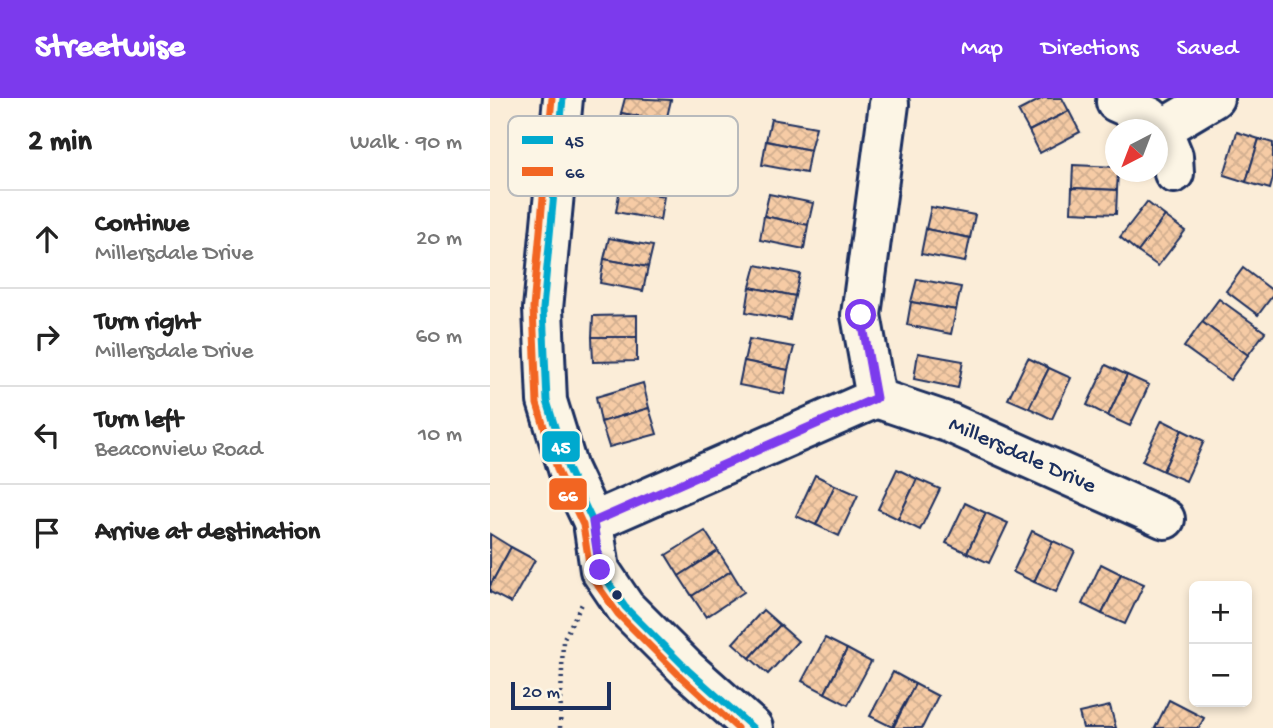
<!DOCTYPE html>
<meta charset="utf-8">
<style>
:root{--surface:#fff;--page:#f6f6f6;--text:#222;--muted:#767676;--line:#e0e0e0;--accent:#7c3aed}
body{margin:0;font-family:"Gochi Hand",sans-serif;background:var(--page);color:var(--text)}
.controls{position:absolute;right:21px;bottom:21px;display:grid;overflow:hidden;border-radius:10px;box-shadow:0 4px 10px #0003}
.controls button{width:63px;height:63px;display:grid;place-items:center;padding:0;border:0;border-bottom:2px solid var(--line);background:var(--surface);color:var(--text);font:35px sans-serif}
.compass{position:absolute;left:615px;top:21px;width:63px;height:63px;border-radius:50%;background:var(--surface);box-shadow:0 4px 10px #0003;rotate:222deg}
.scale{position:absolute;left:21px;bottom:18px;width:100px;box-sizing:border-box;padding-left:7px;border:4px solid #1b2f5e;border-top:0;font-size:19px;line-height:24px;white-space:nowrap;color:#1b2f5e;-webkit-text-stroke:5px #fcf5e5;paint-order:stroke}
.stop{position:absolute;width:21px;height:21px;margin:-16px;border:5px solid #7c3aed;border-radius:50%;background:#fff}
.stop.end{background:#7c3aed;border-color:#fff;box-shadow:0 2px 7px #0008}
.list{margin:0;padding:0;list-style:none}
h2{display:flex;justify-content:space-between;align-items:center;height:91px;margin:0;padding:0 28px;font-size:30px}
h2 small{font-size:23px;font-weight:400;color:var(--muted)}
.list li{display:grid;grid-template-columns:46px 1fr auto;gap:21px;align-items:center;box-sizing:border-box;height:98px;padding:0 28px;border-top:2px solid var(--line)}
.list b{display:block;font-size:26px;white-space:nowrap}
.list p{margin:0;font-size:23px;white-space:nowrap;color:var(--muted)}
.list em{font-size:23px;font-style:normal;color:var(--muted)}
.icon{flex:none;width:38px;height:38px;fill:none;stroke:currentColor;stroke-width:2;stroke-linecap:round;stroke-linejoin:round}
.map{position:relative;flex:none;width:783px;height:630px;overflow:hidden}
header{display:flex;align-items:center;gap:42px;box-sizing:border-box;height:98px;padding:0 35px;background:var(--accent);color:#fff}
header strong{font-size:33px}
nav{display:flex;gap:38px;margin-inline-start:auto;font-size:24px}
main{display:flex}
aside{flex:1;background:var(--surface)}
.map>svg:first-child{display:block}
</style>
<header>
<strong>Streetwise</strong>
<nav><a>Map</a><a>Directions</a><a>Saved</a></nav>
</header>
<main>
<aside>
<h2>2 min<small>Walk · 90 m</small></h2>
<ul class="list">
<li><svg class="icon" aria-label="ahead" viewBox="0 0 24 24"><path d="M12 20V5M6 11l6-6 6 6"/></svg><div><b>Continue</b><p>Millersdale Drive</p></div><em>20 m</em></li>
<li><svg class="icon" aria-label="right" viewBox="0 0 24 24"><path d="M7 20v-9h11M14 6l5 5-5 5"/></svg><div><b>Turn right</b><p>Millersdale Drive</p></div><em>60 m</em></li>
<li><svg class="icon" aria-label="left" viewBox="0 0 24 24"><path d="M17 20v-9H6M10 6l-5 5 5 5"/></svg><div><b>Turn left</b><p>Beaconview Road</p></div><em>10 m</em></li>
<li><svg class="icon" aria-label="arrive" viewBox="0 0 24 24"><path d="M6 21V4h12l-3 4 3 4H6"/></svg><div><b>Arrive at destination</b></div></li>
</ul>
</aside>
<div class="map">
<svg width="783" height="630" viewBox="0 0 783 630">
<defs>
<pattern id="building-cross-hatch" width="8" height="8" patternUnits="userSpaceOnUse" patternTransform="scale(1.75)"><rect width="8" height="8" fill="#f6cba5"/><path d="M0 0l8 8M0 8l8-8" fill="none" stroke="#d2af90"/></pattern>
</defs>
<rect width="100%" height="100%" fill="#fbedd8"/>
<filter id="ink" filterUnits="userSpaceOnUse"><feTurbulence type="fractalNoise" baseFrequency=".0143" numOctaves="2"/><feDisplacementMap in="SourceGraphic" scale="14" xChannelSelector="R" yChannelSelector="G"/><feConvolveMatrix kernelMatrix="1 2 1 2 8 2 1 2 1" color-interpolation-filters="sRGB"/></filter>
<g filter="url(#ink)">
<g fill="url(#building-cross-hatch)" stroke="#1b2f5e" stroke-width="2">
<path d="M135,0L181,2L176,23L131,15Z"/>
<path d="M553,0H572L579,13L539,33L528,13Z"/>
<path d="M579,13L590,34L550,55L539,33Z"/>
<path d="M131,15L176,23L171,47L127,39Z"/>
<path d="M281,21L326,29L320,52L276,43Z"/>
<path d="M747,34L769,41L756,84L734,77Z"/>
<path d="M769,41L783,45V80L780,91L756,84Z"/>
<path d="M276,43L320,52L316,75L272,67Z"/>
<path d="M583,67L626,69V74H628L627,92L582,90Z"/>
<path d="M130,90L174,98L170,122L126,114Z"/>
<path d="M582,90L627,92L626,116L581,114Z"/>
<path d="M279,96L323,105L318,127L274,118Z"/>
<path d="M657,104L675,118L648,154L630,139Z"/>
<path d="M441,109L485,117L480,140L436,131Z"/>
<path d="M274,118L318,127L314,151L270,142Z"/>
<path d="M675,118L695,133L668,168L648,154Z"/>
<path d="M436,131L480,140L475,164L431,156Z"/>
<path d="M119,140L163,148L158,169L114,161Z"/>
<path d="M114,161L158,169L153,193L110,185Z"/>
<path d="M266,167L310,176L305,198L260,189Z"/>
<path d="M753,170L783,193V197L768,217L736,193Z"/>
<path d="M427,181L471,189L466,212L421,204Z"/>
<path d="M260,189L305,198L300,222L256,214Z"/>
<path d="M729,201L775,234L758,257L712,224Z"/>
<path d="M421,204L466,212L461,236L417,227Z"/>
<path d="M147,217V239H102L103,218Z"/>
<path d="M712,224L758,257L740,282L694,249Z"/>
<path d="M102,239H147V263L103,264Z"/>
<path d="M259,241L304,249L298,272L254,263Z"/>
<path d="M428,255L473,263L468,290L424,281Z"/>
<path d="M538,260L559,270L539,310L518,301Z"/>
<path d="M254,263L298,272L294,296L249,287Z"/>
<path d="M616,267L637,277L618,318L597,307Z"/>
<path d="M559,270L581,280L562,321L539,310Z"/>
<path d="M637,277L659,287L640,328L618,318Z"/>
<path d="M153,285L159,310L111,324L106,299Z"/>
<path d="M159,310L167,336L119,349L111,324Z"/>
<path d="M672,322L692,332L673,373L652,363Z"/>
<path d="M692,332L714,343L696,383L673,373Z"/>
<path d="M407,371L427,381L408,421L388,411Z"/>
<path d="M325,377L345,387L326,427L306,418Z"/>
<path d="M427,381L450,391L430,432L408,421Z"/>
<path d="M345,387L368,397L349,438L326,427Z"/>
<path d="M475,405L496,415L477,455L456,445Z"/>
<path d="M496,415L518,425L499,465L477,455Z"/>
<path d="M215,433L228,453L189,478L176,457Z"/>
<path d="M542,433L563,443L544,484L523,474Z"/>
<path d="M0,436L21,449L0,488Z"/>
<path d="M563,443L585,453L566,494L544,484Z"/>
<path d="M21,449L45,462L21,505L0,494V488Z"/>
<path d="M228,453L241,473L202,498L189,478Z"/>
<path d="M611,466L631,476L612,516L592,506Z"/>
<path d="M241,473L254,494L216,519L202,498Z"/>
<path d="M631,476L654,486L635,526L612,516Z"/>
<path d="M273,512L290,527L260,560L243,545Z"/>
<path d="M290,527L308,543L278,576L260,560Z"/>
<path d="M335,540L357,551L335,595L312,583Z"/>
<path d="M357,551L381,564L358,607L335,595Z"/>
<path d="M403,574L425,586L402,629L380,618Z"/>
<path d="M425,586L448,598L432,630H403Z"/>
<path d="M679,602L714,620L709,630H665Z"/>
<path d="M620,608L626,630H593L589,615Z"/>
</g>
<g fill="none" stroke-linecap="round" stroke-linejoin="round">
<defs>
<g id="street">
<path d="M73,0L53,211L57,303L78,371L103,424L110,472L135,509L198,572L263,630"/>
<path d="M626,4L660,19L672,31"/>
<path d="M399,6L371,217L386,300L460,325L675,421"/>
<path d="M684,75L683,58L672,31L724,0"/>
<path d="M103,424L386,300"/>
</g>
</defs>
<use href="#street" stroke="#1b2f5e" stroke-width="44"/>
<path stroke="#1b2f5e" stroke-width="4.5" stroke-dasharray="2 5" stroke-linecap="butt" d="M70,630L73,542L92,506"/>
<use href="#street" stroke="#fcf5e5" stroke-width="38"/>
<defs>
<path id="bus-1" d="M73,0L53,211L57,303L78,371L103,424L110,472L135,509L198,572L263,630"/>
<path id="bus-2" d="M62,0L43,210L47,306L68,374L93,427L101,478L128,516L191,579L247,630"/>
</defs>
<use href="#bus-1" stroke="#fcf5e5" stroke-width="12"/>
<use href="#bus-2" stroke="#fcf5e5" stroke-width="12"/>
<use href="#bus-1" stroke="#00a9ce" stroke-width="7"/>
<use href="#bus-2" stroke="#f26522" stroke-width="7"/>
</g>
</g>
<g fill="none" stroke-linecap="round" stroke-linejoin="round" filter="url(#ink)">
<path stroke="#7c3aed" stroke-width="9" d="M110,472L103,424L386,300L371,217"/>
</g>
<circle fill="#1b2f5e" stroke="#fcf5e5" stroke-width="2.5" cx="127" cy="497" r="6"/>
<g text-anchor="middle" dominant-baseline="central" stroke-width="6" stroke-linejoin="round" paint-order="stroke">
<g font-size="23" fill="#1b2f5e" stroke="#fcf5e5">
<text transform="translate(532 358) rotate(24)">Millersdale Drive</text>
</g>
</g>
<rect x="18" y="18" width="230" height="80" rx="10" fill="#fcf5e5" stroke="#b8babc" stroke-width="2"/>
<rect x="32" y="38" width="31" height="8" fill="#00a9ce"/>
<rect x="32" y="69" width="31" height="9" fill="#f26522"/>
<g font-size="19" fill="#1b2f5e">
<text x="75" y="49">45</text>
<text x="75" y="80">66</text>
</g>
<g stroke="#fcf5e5" stroke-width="2.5">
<rect x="51" y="332" width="40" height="33" rx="7" fill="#00a9ce"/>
<rect x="58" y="379" width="40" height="34" rx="7" fill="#f26522"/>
</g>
<g font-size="19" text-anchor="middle" font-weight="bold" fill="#fff">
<text x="71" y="355">45</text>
<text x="78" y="403">66</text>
</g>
</svg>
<div class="controls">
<button>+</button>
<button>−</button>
</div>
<svg class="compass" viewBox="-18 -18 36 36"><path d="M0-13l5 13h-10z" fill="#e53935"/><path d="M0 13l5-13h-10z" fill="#767676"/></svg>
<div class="scale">20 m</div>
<div class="stop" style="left:371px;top:217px"></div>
<div class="stop end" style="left:110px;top:472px"></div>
</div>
</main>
